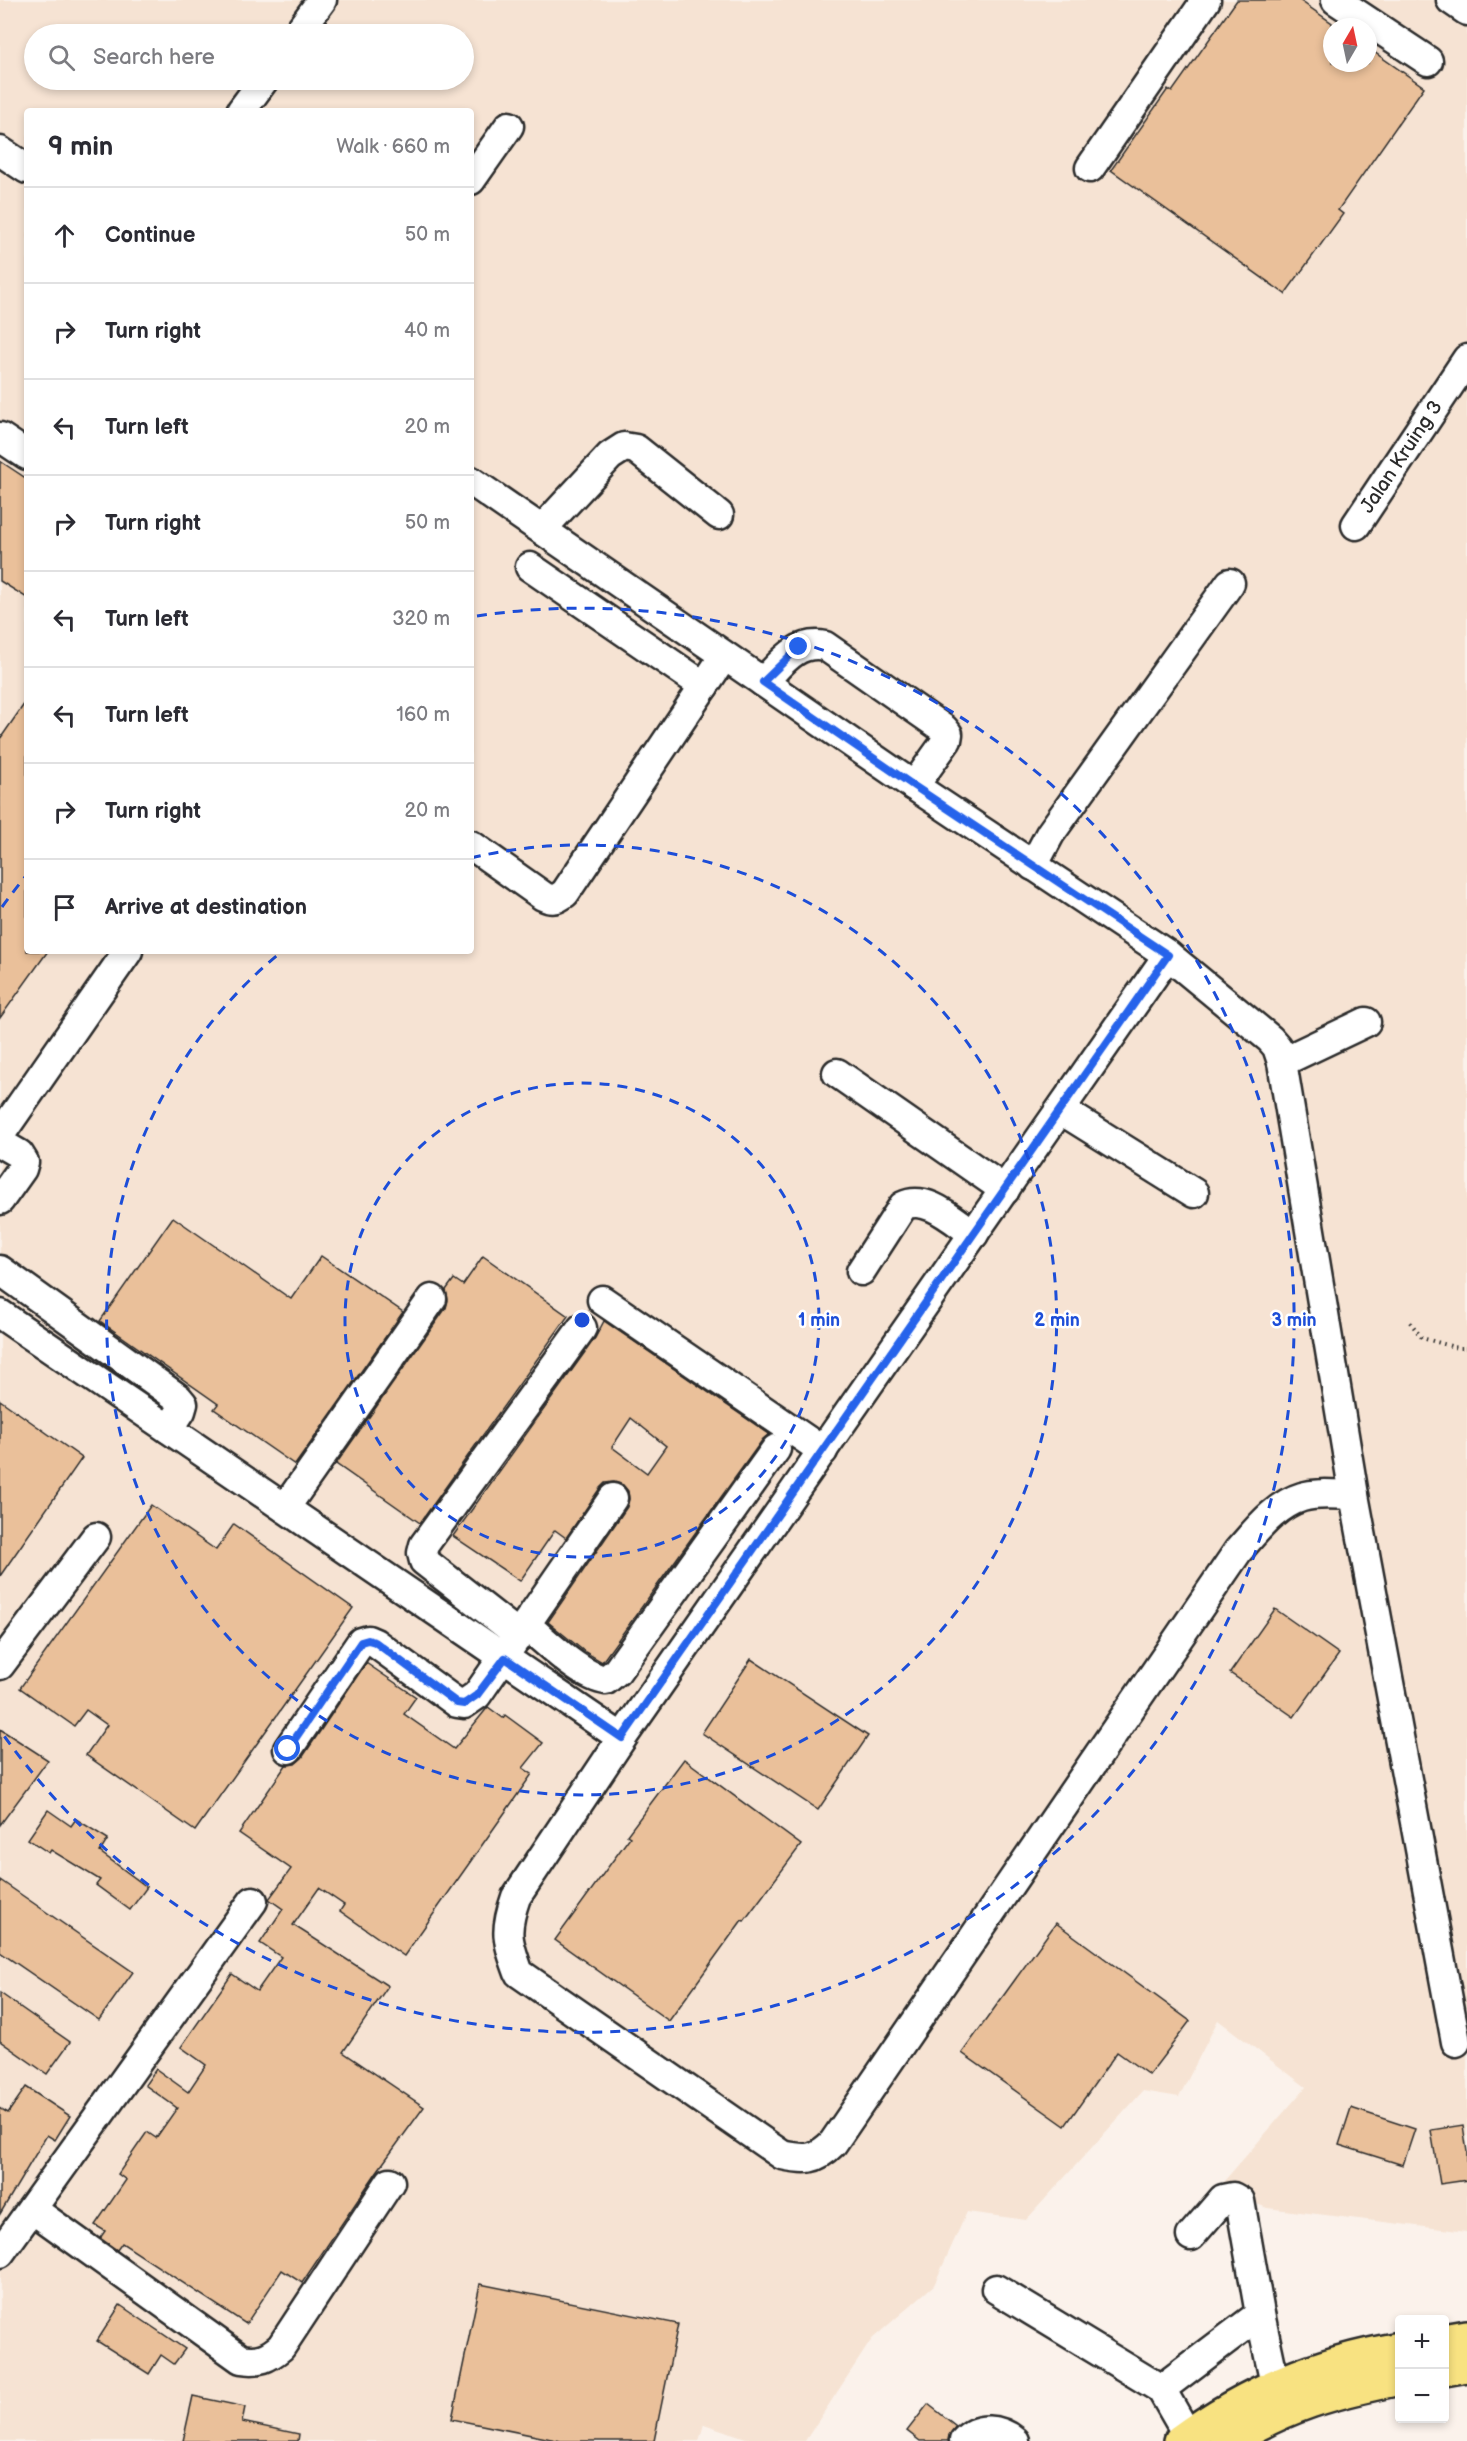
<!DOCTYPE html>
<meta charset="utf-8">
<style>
:root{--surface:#fff;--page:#f7f7f7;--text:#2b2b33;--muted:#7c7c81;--line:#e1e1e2}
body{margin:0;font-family:"Balsamiq Sans",sans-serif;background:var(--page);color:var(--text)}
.controls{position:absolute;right:18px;bottom:18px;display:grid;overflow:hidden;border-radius:6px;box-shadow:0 3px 9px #0003}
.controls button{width:54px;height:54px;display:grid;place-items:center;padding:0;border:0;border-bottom:2px solid var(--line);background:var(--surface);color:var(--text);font:30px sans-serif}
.compass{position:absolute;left:1323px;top:18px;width:54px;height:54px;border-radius:50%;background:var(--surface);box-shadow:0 3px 9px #0003;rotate:9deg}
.stop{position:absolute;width:18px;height:18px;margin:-14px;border:4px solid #2563eb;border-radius:50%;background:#fff}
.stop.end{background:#2563eb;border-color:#fff;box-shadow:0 2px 6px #0008}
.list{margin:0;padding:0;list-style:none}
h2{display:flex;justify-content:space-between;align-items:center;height:78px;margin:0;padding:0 24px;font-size:26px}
h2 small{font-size:20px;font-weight:400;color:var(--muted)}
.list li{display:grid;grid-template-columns:39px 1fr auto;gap:18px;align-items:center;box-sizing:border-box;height:96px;padding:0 24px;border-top:2px solid var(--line)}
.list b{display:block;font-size:22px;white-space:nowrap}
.list em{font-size:20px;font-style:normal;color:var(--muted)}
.icon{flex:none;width:33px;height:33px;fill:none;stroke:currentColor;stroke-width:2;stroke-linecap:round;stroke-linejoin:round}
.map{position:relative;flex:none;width:1467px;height:2441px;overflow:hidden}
.search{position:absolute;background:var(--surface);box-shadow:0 3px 9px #0003;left:24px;top:24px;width:450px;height:66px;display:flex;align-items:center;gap:15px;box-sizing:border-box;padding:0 21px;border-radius:33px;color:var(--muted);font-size:22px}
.panel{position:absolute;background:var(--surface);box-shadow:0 3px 9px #0003;left:24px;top:108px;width:450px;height:846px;border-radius:6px}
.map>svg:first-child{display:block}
</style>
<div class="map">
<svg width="1467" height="2441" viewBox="0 0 1467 2441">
<rect width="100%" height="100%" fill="#fbf2eb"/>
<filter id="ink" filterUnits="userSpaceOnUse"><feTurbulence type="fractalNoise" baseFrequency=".0167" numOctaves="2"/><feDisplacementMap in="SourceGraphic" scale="12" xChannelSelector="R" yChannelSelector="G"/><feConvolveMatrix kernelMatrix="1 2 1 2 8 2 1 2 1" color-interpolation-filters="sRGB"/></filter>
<g filter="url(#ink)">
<path fill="#f6e3d3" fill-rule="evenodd" d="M0,0H1467V2232L1267,2208L1218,2188L1306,2087L1218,2020L1179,2097L1143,2091L1026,2220L967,2212L934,2285L872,2339L805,2441H755L704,2424L699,2441H0ZM1332,27H1368V63H1332ZM34,34H464V80H34ZM27,111H471V951H27Z"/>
<g fill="#eac09a" stroke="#2b2b2b" stroke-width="1.5" fill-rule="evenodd">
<path d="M1237,0H1299L1332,23V63H1368V48L1424,87L1338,210L1343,214L1285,294L1111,170L1168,89L1172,92Z"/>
<path d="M0,461L27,479V598L0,581Z"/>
<path d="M27,700V951H48L0,1018V739Z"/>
<path d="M173,1217L291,1299L321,1256L403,1312L295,1465L214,1409L218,1404L100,1321Z"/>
<path d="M483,1256L568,1316L420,1523L336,1464L446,1308L448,1300L446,1290L454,1279L463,1285Z"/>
<path d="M604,1321L769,1434L763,1439L602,1662L585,1652L548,1622L627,1507L629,1499L628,1491L623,1485L614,1482L605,1483L600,1488L566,1538L555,1530L520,1581L453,1536L595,1338ZM631,1418L666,1446L647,1473L612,1447Z"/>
<path d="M0,1400L82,1458L0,1576Z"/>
<path d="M151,1505L216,1550L234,1524L353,1608L195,1831L86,1755L107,1725L86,1710L74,1726L20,1688Z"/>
<path d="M1275,1609L1339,1654L1294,1717L1230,1673Z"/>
<path d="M751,1659L868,1736L818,1810L702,1733Z"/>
<path d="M366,1663L416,1697L404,1714L454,1749L488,1707L503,1718L505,1715L543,1743L523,1768L532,1774L404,1956L340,1911L344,1905L319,1888L293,1925L388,1986L343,2052L424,2107L376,2173L302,2283L282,2270L246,2324L122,2243L117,2250L100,2238L105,2231L95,2225L126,2180L118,2174L147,2132L156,2138L177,2108L145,2085L156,2069L188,2092L206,2065L181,2047L232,1974L257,1991L281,1957L260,1943L283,1909L269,1899L291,1869L239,1833L286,1765L295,1764L302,1758Z"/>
<path d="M0,1729L48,1760L0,1825Z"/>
<path d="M684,1759L801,1845L744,1921L742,1920L669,2021L555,1940L630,1837L627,1835Z"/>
<path d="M48,1810L71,1826L76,1819L108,1839L100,1852L147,1887L130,1910L96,1885L100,1880L51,1850L49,1853L28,1839Z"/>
<path d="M0,1880L133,1972L99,2020L0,1952Z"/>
<path d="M1056,1923L1190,2021L1149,2075L1117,2052L1065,2126L962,2053Z"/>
<path d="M0,1993L70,2042L47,2074L0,2041Z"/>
<path d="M26,2087L70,2116L55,2140L47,2135L0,2214V2108L8,2113Z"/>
<path d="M1351,2108L1415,2129L1403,2165L1339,2145Z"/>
<path d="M1463,2125L1467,2152V2180L1440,2184L1431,2130Z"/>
<path d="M480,2284L678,2324L654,2441H561L452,2419Z"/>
<path d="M120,2305L185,2349L174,2364L161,2355L149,2374L97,2341Z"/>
<path d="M193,2396L245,2407L242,2422L299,2434L298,2441H183Z"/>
<path d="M928,2404L956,2426L949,2435L948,2441H920L907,2431Z"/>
</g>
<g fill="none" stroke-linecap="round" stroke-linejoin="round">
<defs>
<g id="minor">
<path d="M1336,0L1428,61"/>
<path d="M1451,0L1467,11"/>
<path d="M297,34L322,0"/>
<path d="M241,111L264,80"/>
<path d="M0,151L27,169"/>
<path d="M1090,168L1206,0"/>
<path d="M471,180L509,126"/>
<path d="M0,437L27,455"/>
<path d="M471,481L914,786L1168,955L1270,1039L1277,1047L1282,1062L1354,1495L1456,2042"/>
<path id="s1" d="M1356,525L1467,359"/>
<path d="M542,529L610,456L624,447L636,449L719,515"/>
<path d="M530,567L704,686"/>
<path d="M763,682C781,664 796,640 825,646L944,729L948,734L947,740L914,786"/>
<path d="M471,845L543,896C553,901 557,899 565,893L724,656"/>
<path d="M1033,866L1050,834L1230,583"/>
<path d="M1168,955L622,1738L516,1897C504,1931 507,1940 519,1973L782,2155C805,2160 815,2161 833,2143L1238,1551C1256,1531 1275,1505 1302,1497C1318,1492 1338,1495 1354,1495"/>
<path d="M1282,1062L1366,1022"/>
<path d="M837,1073L1005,1190"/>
<path d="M1061,1110L1194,1193"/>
<path d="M0,1135L128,951"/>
<path d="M0,1143L19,1154L24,1162L22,1169L0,1200"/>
<path d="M0,1270L178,1398L183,1404L181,1411L169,1429"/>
<path d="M861,1271L903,1206C927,1194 954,1221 974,1234"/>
<path d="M602,1300L823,1451"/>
<path d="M0,1314L622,1738"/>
<path d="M285,1508L432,1299"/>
<path d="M527,1626C547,1642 581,1677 606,1680L617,1671L776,1449"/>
<path d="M520,1636L424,1561L422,1553L424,1545L582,1328"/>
<path d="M0,1665L96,1537"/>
<path d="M288,1749L361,1642L368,1640L375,1643L457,1703L464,1704L477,1695L613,1498"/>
<path d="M32,2209L241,2359C259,2362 268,2358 281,2347L390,2182"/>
<path d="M1191,2236L1223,2199L1233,2197L1240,2201L1260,2314L1275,2384"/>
<path d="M0,2253L253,1901"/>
<path d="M996,2289L1161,2389"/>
<path d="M1188,2436L1161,2389L1260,2314"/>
<path d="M964,2441C977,2426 1000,2428 1015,2441"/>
</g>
<g id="major">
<path d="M1444,2341L1467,2337"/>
<path d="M1444,2369L1467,2365"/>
<path d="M1181,2441C1248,2392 1318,2363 1400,2349"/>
<path d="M1227,2441C1287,2404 1331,2392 1400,2378"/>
</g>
</defs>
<use href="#minor" stroke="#2b2b2b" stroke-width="33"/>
<use href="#major" stroke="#2b2b2b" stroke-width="38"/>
<path stroke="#2b2b2b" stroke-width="4" stroke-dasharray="1.5 4.5" stroke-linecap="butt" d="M1410,1322L1422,1338L1458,1348H1467"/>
<use href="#minor" stroke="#fff" stroke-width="28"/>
<use href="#major" stroke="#f8e281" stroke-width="33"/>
</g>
</g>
<g fill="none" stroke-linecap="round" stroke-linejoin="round" filter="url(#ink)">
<path stroke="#2563eb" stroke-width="8" d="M288,1749L361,1642L368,1640L375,1642L457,1703L464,1704L477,1695L505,1658L622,1738L1168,955L914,786L763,682L799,647"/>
</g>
<g fill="none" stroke="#1d4ed8" stroke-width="3" stroke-dasharray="10 8">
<circle cx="582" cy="1320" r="237"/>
<path d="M471 858A475 475 0 1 1 280 953"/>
<path d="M2 907A712 712 0 0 1 25 877M477 616A712 712 0 1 1 2 1733"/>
</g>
<g text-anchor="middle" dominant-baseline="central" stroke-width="5" stroke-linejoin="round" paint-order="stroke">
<g font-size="20" fill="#2b2b2b" stroke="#fff">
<text stroke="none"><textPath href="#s1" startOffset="82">Jalan Kruing 3</textPath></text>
</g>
</g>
<circle cx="582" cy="1320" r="9" fill="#1d4ed8" stroke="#fff" stroke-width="3"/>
<g font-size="18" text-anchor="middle" font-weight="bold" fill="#1d4ed8" stroke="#fff" stroke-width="5" stroke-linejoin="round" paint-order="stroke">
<text x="819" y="1326">1 min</text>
<text x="1057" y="1326">2 min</text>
<text x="1294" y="1326">3 min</text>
</g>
</svg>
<div class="controls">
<button>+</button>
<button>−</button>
</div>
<svg class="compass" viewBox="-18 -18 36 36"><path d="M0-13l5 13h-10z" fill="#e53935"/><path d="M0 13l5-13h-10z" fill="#7c7c81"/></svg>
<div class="stop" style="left:288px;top:1749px"></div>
<div class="stop end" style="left:799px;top:647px"></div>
<div class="search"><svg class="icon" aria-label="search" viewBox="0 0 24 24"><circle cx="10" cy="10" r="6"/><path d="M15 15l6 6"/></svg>Search here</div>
<section class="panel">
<h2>9 min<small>Walk · 660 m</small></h2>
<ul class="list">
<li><svg class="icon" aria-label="ahead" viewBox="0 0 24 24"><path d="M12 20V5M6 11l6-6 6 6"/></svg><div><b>Continue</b></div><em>50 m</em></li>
<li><svg class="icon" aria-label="right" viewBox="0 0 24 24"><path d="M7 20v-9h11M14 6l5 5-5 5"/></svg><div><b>Turn right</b></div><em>40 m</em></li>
<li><svg class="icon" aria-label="left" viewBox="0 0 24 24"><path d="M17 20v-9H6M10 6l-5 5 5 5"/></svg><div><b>Turn left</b></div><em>20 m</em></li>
<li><svg class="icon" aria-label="right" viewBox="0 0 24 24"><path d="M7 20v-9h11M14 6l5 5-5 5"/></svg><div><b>Turn right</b></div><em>50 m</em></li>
<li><svg class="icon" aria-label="left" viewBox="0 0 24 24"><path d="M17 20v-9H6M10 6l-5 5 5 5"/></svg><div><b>Turn left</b></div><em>320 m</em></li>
<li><svg class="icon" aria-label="left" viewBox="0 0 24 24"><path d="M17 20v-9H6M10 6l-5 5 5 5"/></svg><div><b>Turn left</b></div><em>160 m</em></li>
<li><svg class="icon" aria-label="right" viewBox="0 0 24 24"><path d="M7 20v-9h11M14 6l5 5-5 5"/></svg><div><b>Turn right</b></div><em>20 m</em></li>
<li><svg class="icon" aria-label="arrive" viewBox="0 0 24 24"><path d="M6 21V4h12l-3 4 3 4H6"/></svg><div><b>Arrive at destination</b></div></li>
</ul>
</section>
</div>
